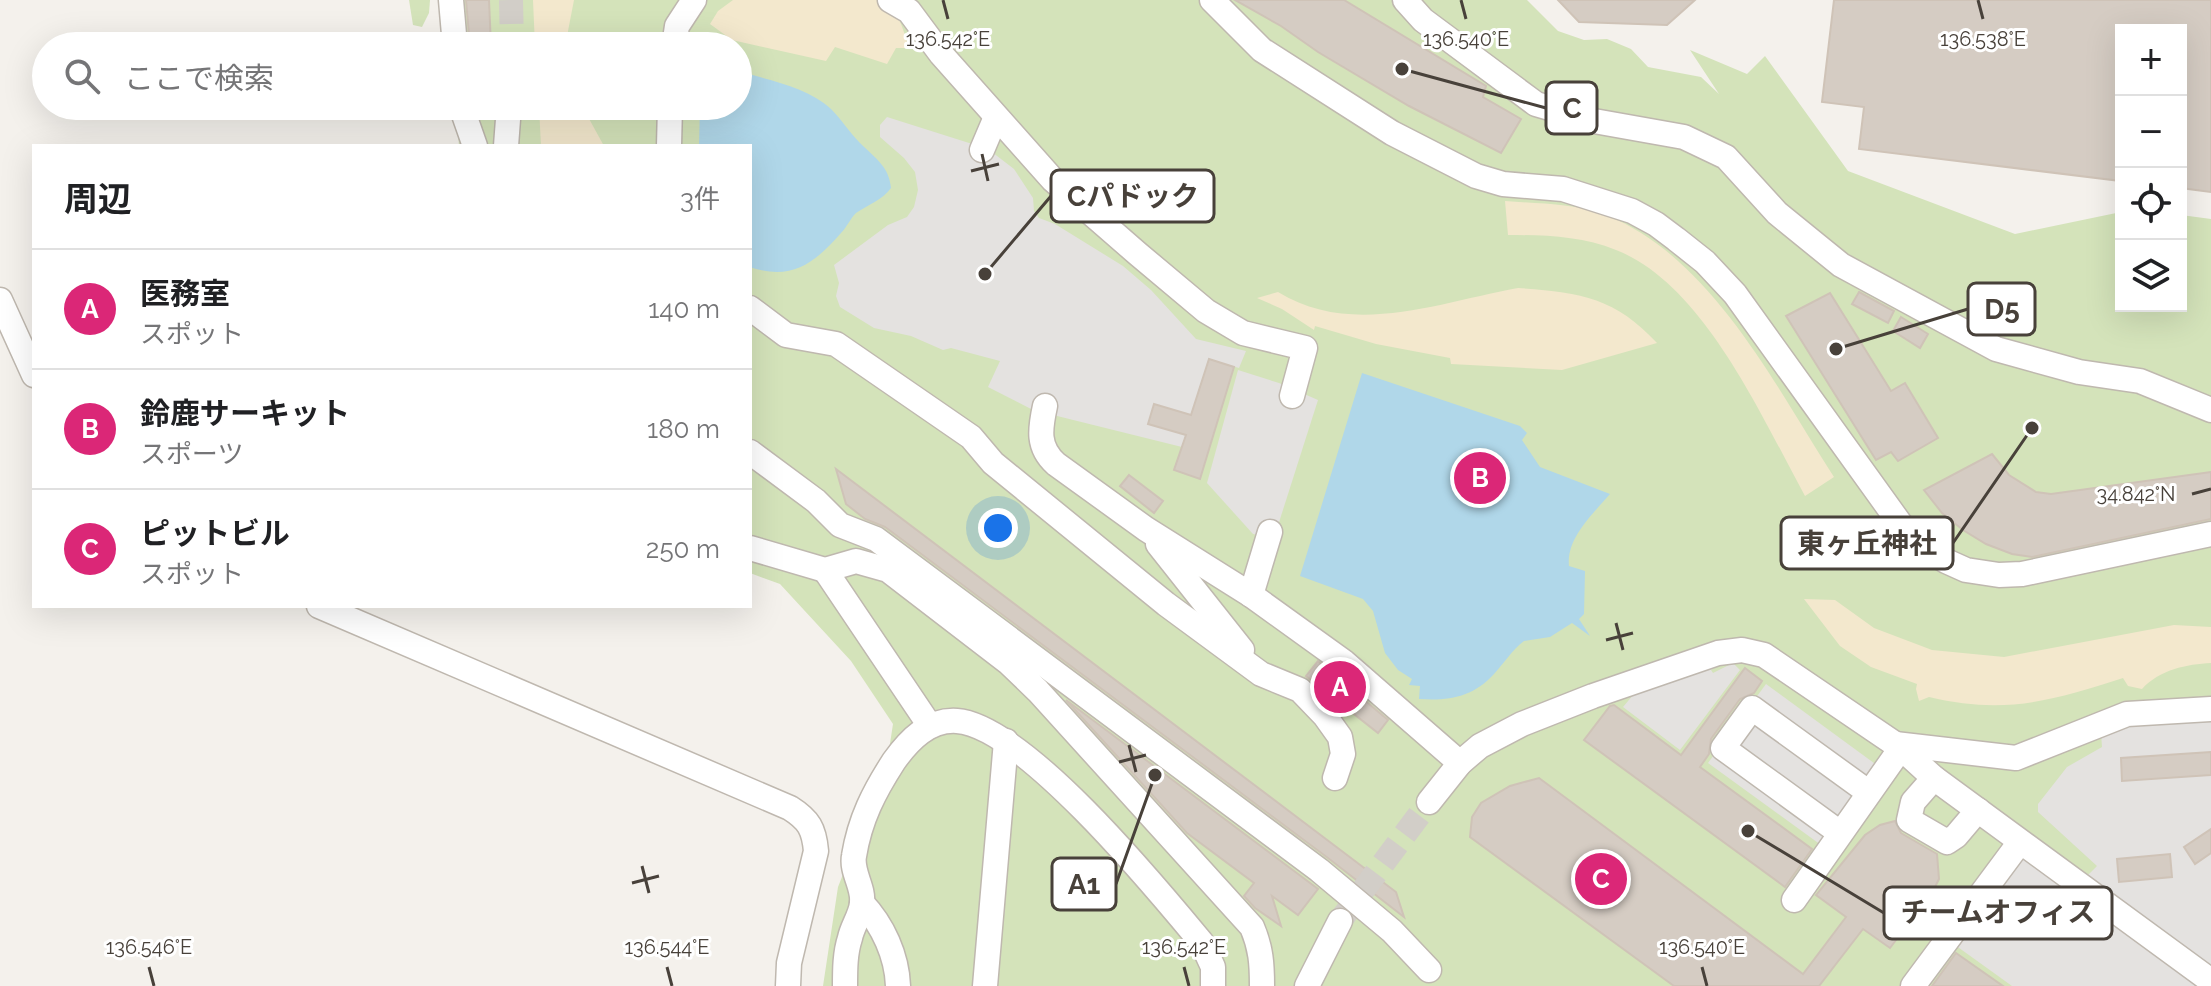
<!DOCTYPE html>
<html lang="ja">
<meta charset="utf-8">
<style>
:root{--surface:#fff;--page:#f6f6f6;--text:#202124;--muted:#757577;--line:#e0e0e0;--accent:#db2777}
body{margin:0;font-family:Raleway,"Noto Sans JP",sans-serif;background:var(--page);color:var(--text)}
.controls{position:absolute;right:24px;top:24px;display:grid;overflow:hidden;border-radius:0px;box-shadow:0 8px 32px #0002}
.controls button{width:72px;height:72px;display:grid;place-items:center;padding:0;border:0;border-bottom:2px solid var(--line);background:var(--surface);color:var(--text);font:40px sans-serif}
.you{position:absolute;left:998px;top:528px;width:28px;height:28px;margin:-20px;border:6px solid #fff;border-radius:50%;background:#1a73e8;box-shadow:0 0 0 12px #1a73e833}
.badge{display:grid;place-items:center;width:52px;height:52px;border-radius:50%;background:var(--accent);color:#fff;font-size:26px;font-weight:700}
.pin{position:absolute;translate:-50% -50%;border:4px solid #fff;box-shadow:0 2px 8px #0006}
.list{margin:0;padding:0;list-style:none}
h2{display:flex;justify-content:space-between;align-items:center;height:104px;margin:0;padding:0 32px;font-size:34px}
h2 small{font-size:26px;font-weight:400;color:var(--muted)}
.list li{display:grid;grid-template-columns:52px 1fr auto;gap:24px;align-items:center;box-sizing:border-box;height:120px;padding:0 32px;border-top:2px solid var(--line)}
.list b{display:block;font-size:30px;white-space:nowrap}
.list p{margin:0;font-size:26px;white-space:nowrap;color:var(--muted)}
.list em{font-size:26px;font-style:normal;color:var(--muted)}
.icon{flex:none;width:44px;height:44px;fill:none;stroke:currentColor;stroke-width:2;stroke-linecap:round;stroke-linejoin:round}
.map{position:relative;flex:none;width:2211px;height:986px;overflow:hidden}
.search{position:absolute;background:var(--surface);box-shadow:0 8px 32px #0002;left:32px;top:32px;width:720px;height:88px;display:flex;align-items:center;gap:20px;box-sizing:border-box;padding:0 28px;border-radius:44px;color:var(--muted);font-size:30px}
.panel{position:absolute;background:var(--surface);box-shadow:0 8px 32px #0002;left:32px;top:144px;width:720px;height:464px;border-radius:0px}
.map>svg:first-child{display:block}
</style>
<div class="map">
<svg width="2211" height="986" viewBox="0 0 2211 986">
<rect width="100%" height="100%" fill="#f4f1ec"/>
<g fill="#d4e3ba">
<path d="M409,0H430L429,13L422,27L413,25Z"/>
<path d="M447,0H1527L1558,31L1584,40L1607,39L1631,49L1648,67L1701,77L1719,94L1690,50L1747,74L1765,56L1848,171L2015,234L2121,212V306H2181V215L2211,219V986H823L838,887L887,763L893,724L851,661L780,584L750,573V146H459L456,106H738V46H451Z"/>
</g>
<g fill="#f3e8cd">
<path d="M533,0H574L568,31V46H535Z"/>
<path d="M733,0H878C901,13 901,24 909,48H896L887,64L835,47L826,61L732,40L710,24L718,11Z"/>
<path d="M539,106H582L604,146H541Z"/>
<path d="M1505,201C1539,204 1575,203 1608,216C1712,258 1776,387 1834,477L1805,496C1762,418 1704,284 1616,250C1581,236 1545,235 1508,235Z"/>
<path d="M1518,288C1578,292 1615,297 1657,343L1562,370L1451,364L1450,358L1376,344L1315,326L1314,330L1282,309L1257,298L1278,292C1352,338 1440,302 1518,288Z"/>
<path d="M1804,599L1835,600L1874,628L1932,650L2004,657L2174,625L2211,627V663C2187,664 2159,670 2142,689L2128,686L2123,678C2052,701 2004,715 1929,697L1919,701L1916,689L1917,684L1871,667L1840,646Z"/>
</g>
<g fill="#e4e2e0">
<path d="M887,117L988,149L1014,169L1033,198L1034,211L1039,218L1055,224L1123,266L1151,290L1196,339L1246,351L1239,368L1209,359L1182,447L1033,410L988,387L1000,361L951,348L943,350L911,336L874,328L840,307L836,296L839,283L834,265L888,225L907,217L914,207L918,190L915,172L904,158L880,137V125Z"/>
<path d="M1238,370L1279,383L1318,400L1274,538L1253,534L1207,483Z"/>
<path d="M1733,663L1740,670L1680,750L1623,707L1639,688L1721,664L1711,670L1713,673Z"/>
<path d="M1766,684L1878,766L1821,845L1708,763Z"/>
<path d="M2211,717V968L2086,877L2097,866L2038,812V804L2067,767L2102,747L2101,733L2121,723Z"/>
<path d="M2023,855L2207,986H2012L1955,945Z"/>
</g>
<g fill="#b0d7e9">
<path d="M738,71C768,80 808,87 831,109C842,120 850,133 860,143C875,158 889,166 891,188C881,201 869,204 856,213C850,219 847,227 841,233C814,264 791,281 750,267V146H699L700,106H738Z"/>
<path d="M1362,373L1520,426L1527,433L1522,440L1540,467L1610,494C1593,514 1566,538 1569,566L1585,571L1584,614L1579,619L1590,636L1572,623L1550,637L1524,641C1512,650 1505,662 1494,674C1473,697 1450,701 1419,699L1420,686L1409,685L1412,679L1398,670L1385,653L1373,611L1363,599L1300,576Z"/>
</g>
<g fill="#d5ccc3" stroke="#cfc3b7" stroke-width="2">
<path d="M466,0H489L491,46H470Z"/>
<path d="M1235,0H1344L1486,86L1483,97L1521,119L1501,153L1409,106L1318,52L1281,26Z"/>
<path d="M1558,0H1695L1667,25L1579,22Z"/>
<path d="M1834,0H2211V192L2181,188V30H2121V181L1859,149L1864,107L1822,102Z"/>
<path d="M1859,292L1894,311L1888,323L1852,304Z"/>
<path d="M1830,293L1891,391L1905,383L1938,438L1898,461L1891,452L1876,460L1786,316Z"/>
<path d="M1901,317L1928,334L1920,348L1893,331Z"/>
<path d="M1209,359L1234,367L1200,479L1174,470L1186,435L1148,424L1154,404L1191,415Z"/>
<path d="M1992,454L2009,475L2036,492L2051,494L2211,472V519L2032,557L2012,554L1986,544L1963,530L1942,513L1924,490Z"/>
<path d="M836,469L1396,892L1404,917L1328,858L885,527L865,519L846,504Z"/>
<path d="M1129,475L1163,501L1154,513L1120,486Z"/>
<path d="M1318,661L1388,720L1378,733L1306,676Z"/>
<path d="M1745,668L1762,681L1754,693L1740,699L1711,739L1709,754L1700,767L1812,849L1785,887L1584,740L1610,706L1614,705L1681,755Z"/>
<path d="M1066,700L1318,889L1298,915L1272,896L1281,926L1255,908L1244,896L1254,883L1187,833Z"/>
<path d="M2211,752V775L2122,781L2121,758Z"/>
<path d="M1539,778L1803,974L1846,917L1816,895L1865,835L1880,825L1895,821L1901,833L1937,854L1939,879L1933,891L1890,948L1863,929L1819,986H1674L1470,837L1472,817L1481,803L1510,786Z"/>
<path d="M2211,829V853L2195,864L2184,847Z"/>
<path d="M2170,854L2172,877L2119,882L2117,859Z"/>
<path d="M1956,953L2003,986H1932Z"/>
</g>
<g fill="none" stroke-linecap="round" stroke-linejoin="round">
<g stroke="#d2cec8" stroke-width="24" stroke-dasharray="24 12" stroke-linecap="butt">
<path d="M511,0L512,46"/>
<path d="M1340,921L1429,802"/>
</g>
<defs>
<g id="minor">
<path d="M451,0L455,46"/>
<path d="M890,0L909,11L941,54L1053,180L1138,254L1206,311L1243,333L1305,348L1292,396"/>
<path d="M1212,0L1262,50L1392,133L1476,176L1503,184L1563,189L1632,211L1656,224L1676,239L1705,262L1735,294L1904,529L1923,547L1946,561L1966,570L1999,575L2022,574L2211,534"/>
<path d="M1405,0L1423,20L1536,104L1594,121L1684,137L1726,157L1777,213L1841,265L1996,349L2079,372L2140,381L2211,410"/>
<path d="M674,46L677,26L694,0"/>
<path d="M461,106L475,146"/>
<path d="M506,146L509,106"/>
<path d="M669,146L670,106"/>
<path d="M982,150L996,117"/>
<path d="M0,300L34,375"/>
<path d="M750,308L786,335L836,344L971,437L993,463L1166,604L1261,674L1300,690L1325,716L1340,737L1343,754L1335,778"/>
<path d="M1045,406C1040,429 1037,447 1056,464L1146,529L1251,595L1344,662L1460,763"/>
<path d="M750,452L816,501L840,525L876,539L1319,870L1392,931L1429,970"/>
<path d="M1158,544L1242,650"/>
<path d="M750,548L825,570L856,561L888,570L1009,663L1038,691L1252,927C1261,948 1262,964 1262,986"/>
<path d="M825,570L930,726"/>
<path d="M1251,595L1270,532"/>
<path d="M319,606L790,808C809,820 814,829 816,851L789,963L788,986"/>
<path d="M1895,744L2016,758L2127,714L2211,709"/>
<path d="M1934,778L1913,802L1909,820L1947,842L1956,836L1978,810"/>
<path d="M1429,802L1460,763L1480,746L1522,724L1593,696L1718,653L1742,650L1764,655L1901,748L1934,778L2211,981"/>
<path d="M1840,833L1723,748L1752,708L1868,792"/>
<path d="M1794,900L1901,748"/>
<path d="M862,903C883,925 897,956 898,986"/>
<path d="M845,986C845,970 845,953 850,938C852,927 861,915 862,903C864,887 851,872 854,856C860,819 874,792 894,761C909,740 929,719 957,721C1024,726 1158,890 1202,943L1213,967V986"/>
<path d="M985,986L1006,741"/>
<path d="M1307,986L1340,921"/>
<path d="M1913,986L2020,842"/>
</g>
</defs>
<use href="#minor" stroke="#bfb8af" stroke-width="27"/>
<use href="#minor" stroke="#fff" stroke-width="24"/>
</g>
<path fill="none" stroke="#48413a" stroke-width="3" d="M943,0L948,19M1461,0L1466,19M1978,0L1983,19M982,154L988,181M971,171L999,164M2192,494L2211,489M1616,623L1623,650M1606,640L1633,633M1129,745L1136,772M1119,762L1146,755M642,866L649,893M632,883L659,876M149,967L154,986M667,967L672,986M1184,967L1189,986M1702,967L1707,986"/>
<g font-size="20" text-anchor="middle" fill="#48413a" stroke="#fff" stroke-width="6" stroke-linejoin="round" paint-order="stroke">
<text x="948" y="46">136.542°E</text>
<text x="1466" y="46">136.540°E</text>
<text x="1983" y="46">136.538°E</text>
<text x="2136" y="501">34.842°N</text>
<text x="149" y="954">136.546°E</text>
<text x="667" y="954">136.544°E</text>
<text x="1184" y="954">136.542°E</text>
<text x="1702" y="954">136.540°E</text>
</g>
<path fill="none" stroke="#48413a" stroke-width="3" d="M1402 69L1546 108M985 274L1051 196M1836 349L1968 309M2032 428L1953 543M1155 775L1116 884M1748 831L1884 913"/>
<g fill="#48413a" stroke="#fff" stroke-width="3">
<circle cx="1402" cy="69" r="8"/>
<circle cx="985" cy="274" r="8"/>
<circle cx="1836" cy="349" r="8"/>
<circle cx="2032" cy="428" r="8"/>
<circle cx="1155" cy="775" r="8"/>
<circle cx="1748" cy="831" r="8"/>
</g>
<g fill="#fff" stroke="#48413a" stroke-width="3">
<rect x="1546" y="82" width="51" height="52" rx="8"/>
<rect x="1051" y="170" width="163" height="52" rx="8"/>
<rect x="1968" y="283" width="67" height="52" rx="8"/>
<rect x="1781" y="517" width="172" height="52" rx="8"/>
<rect x="1052" y="858" width="64" height="52" rx="8"/>
<rect x="1884" y="887" width="228" height="52" rx="8"/>
</g>
<g font-size="28" text-anchor="middle" font-weight="bold" fill="#48413a">
<text x="1572" y="118">C</text>
<text x="1133" y="206">Cパドック</text>
<text x="2002" y="319">D5</text>
<text x="1867" y="553">東ヶ丘神社</text>
<text x="1084" y="894">A1</text>
<text x="1998" y="922">チームオフィス</text>
</g>
</svg>
<div class="controls">
<button>+</button>
<button>−</button>
<button><svg class="icon" aria-label="locate" viewBox="0 0 24 24"><circle cx="12" cy="12" r="6"/><path d="M12 2v4M12 18v4M2 12h4M18 12h4"/></svg></button>
<button><svg class="icon" aria-label="layers" viewBox="0 0 24 24"><path d="M12 4l9 5-9 5-9-5zM3 14l9 5 9-5"/></svg></button>
</div>
<div class="you"></div>
<div class="pin badge" style="left:1340px;top:687px">A</div>
<div class="pin badge" style="left:1480px;top:478px">B</div>
<div class="pin badge" style="left:1601px;top:879px">C</div>
<div class="search"><svg class="icon" aria-label="search" viewBox="0 0 24 24"><circle cx="10" cy="10" r="6"/><path d="M15 15l6 6"/></svg>ここで検索</div>
<section class="panel">
<h2>周辺<small>3件</small></h2>
<ul class="list">
<li><span class="badge">A</span><div><b>医務室</b><p>スポット</p></div><em>140 m</em></li>
<li><span class="badge">B</span><div><b>鈴鹿サーキット</b><p>スポーツ</p></div><em>180 m</em></li>
<li><span class="badge">C</span><div><b>ピットビル</b><p>スポット</p></div><em>250 m</em></li>
</ul>
</section>
</div>
